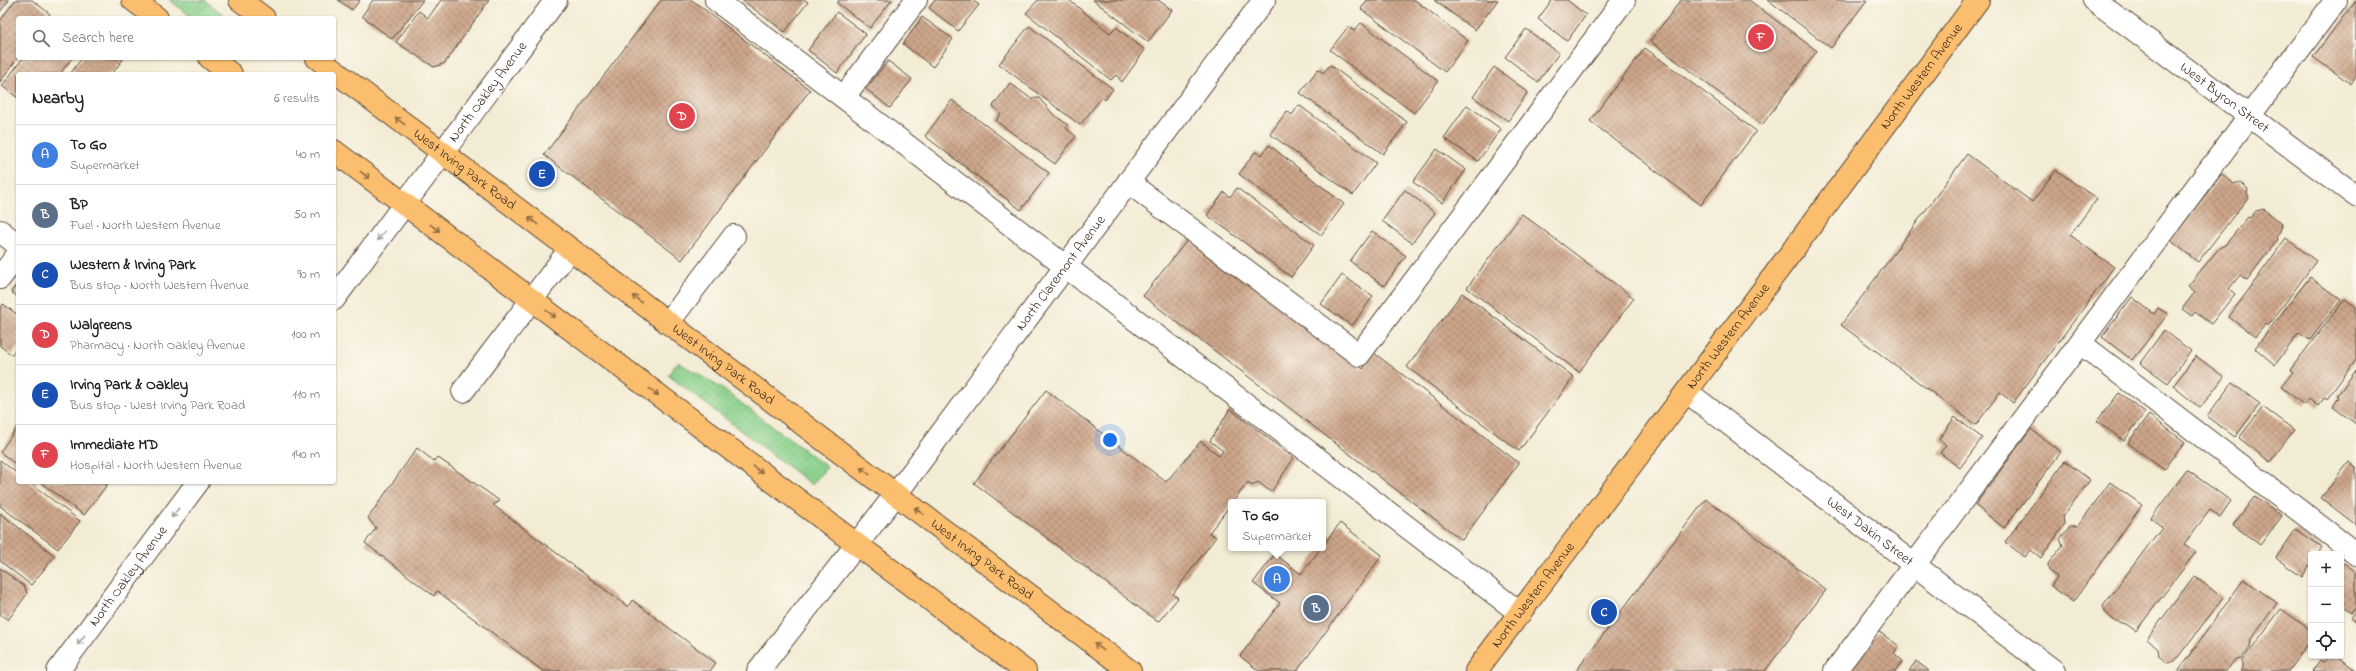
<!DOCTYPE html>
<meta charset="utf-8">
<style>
:root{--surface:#fff;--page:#f6f6f6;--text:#202124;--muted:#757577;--line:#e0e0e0;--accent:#7c3aed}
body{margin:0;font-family:"Indie Flower",sans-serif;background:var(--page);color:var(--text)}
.controls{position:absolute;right:12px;bottom:12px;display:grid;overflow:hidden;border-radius:4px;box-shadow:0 1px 3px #0004}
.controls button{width:36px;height:36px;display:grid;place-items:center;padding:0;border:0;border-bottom:1px solid var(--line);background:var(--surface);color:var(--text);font:20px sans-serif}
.you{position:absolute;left:1110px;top:440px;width:14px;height:14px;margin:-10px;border:3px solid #fff;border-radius:50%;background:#1a73e8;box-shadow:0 0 0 6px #1a73e833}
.badge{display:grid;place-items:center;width:26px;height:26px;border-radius:50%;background:var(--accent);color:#fff;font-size:13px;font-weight:700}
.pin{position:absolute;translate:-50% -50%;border:2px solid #fff;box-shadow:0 1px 4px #0006}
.popup{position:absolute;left:1228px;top:499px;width:98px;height:52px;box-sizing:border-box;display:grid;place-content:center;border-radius:4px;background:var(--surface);filter:drop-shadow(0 1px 3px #0005);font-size:13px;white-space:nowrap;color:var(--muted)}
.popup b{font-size:15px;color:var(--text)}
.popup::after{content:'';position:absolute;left:50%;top:100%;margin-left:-8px;border:8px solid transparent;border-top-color:var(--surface)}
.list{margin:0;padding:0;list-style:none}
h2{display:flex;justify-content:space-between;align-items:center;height:52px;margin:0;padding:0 16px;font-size:17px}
h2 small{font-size:13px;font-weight:400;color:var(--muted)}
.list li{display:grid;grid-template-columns:26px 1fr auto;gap:12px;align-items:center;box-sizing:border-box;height:60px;padding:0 16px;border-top:1px solid var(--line)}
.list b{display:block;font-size:15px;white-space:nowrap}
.list p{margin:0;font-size:13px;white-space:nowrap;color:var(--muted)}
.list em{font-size:13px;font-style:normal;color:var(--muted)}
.icon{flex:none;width:22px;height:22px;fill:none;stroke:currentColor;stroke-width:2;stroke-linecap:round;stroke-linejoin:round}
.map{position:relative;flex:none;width:2356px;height:671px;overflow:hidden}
.search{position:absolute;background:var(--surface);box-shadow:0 1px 3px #0004;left:16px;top:16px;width:320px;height:44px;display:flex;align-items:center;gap:10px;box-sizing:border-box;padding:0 14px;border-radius:4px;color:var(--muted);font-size:15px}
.panel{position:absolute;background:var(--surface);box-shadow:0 1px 3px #0004;left:16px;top:72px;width:320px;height:412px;border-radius:4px}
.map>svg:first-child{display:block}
</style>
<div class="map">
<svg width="2356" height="671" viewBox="0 0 2356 671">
<defs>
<pattern id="garden-dots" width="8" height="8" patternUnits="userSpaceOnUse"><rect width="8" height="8" fill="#8bd28d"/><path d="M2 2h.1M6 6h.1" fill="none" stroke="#79b479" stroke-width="1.8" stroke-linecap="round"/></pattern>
<pattern id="building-cross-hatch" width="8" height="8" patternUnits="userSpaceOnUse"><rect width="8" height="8" fill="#cda68a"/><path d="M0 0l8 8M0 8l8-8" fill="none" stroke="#a88770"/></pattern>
</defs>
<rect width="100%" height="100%" fill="#fbf7ec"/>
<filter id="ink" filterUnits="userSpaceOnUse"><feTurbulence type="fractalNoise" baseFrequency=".025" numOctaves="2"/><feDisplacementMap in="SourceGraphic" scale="8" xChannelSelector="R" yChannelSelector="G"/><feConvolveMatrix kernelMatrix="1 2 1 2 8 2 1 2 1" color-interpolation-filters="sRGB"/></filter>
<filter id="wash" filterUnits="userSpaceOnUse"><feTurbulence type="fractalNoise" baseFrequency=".012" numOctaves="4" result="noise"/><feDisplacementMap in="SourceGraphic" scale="16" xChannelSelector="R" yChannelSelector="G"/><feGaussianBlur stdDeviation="0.9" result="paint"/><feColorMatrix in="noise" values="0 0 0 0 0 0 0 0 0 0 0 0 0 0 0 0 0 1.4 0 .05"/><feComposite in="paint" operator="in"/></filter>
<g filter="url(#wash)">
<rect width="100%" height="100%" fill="#f3ecd5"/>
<g fill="url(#garden-dots)" stroke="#637e56">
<path d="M169,0H205L224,15L222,18H193Z"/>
<path d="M678,362L721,388L827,467L812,485L668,375Z"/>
</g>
<g id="blocks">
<g fill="url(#building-cross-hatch)">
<path d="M0,0H9L0,12Z"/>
<path d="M15,0H32L50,14L47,18H18V57L0,82V21Z"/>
<path d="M338,0H360L352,10Z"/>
<path d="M373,0H423L392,39L362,16Z"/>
<path d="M441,0H489L445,63L434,67L396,42L419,11L428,18Z"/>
<path d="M661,0H692L810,90L682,260L544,155Z"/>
<path d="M742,0H805L808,2L785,32Z"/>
<path d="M839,0H892L870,28L837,3Z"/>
<path d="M935,0H972L979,5L958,31L929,8Z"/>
<path d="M1038,0H1069L1110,33L1116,27L1145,50L1122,82L1116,75L1111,80L1026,13Z"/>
<path d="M1093,0H1158L1172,10L1148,42Z"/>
<path d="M1367,0H1415L1468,41L1445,72L1361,9Z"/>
<path d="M1434,0H1498L1475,30Z"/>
<path d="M1552,0H1567L1586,15L1567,41L1538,19Z"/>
<path d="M1681,0H1749L1817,51L1762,125L1650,41Z"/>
<path d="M1768,0H1867L1831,48Z"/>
<path d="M2356,0V77L2351,84L2313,57Z"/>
<path d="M837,12L866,34L837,73L808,50Z"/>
<path d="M922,17L953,39L933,67L903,44Z"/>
<path d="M1361,23L1438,81L1414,113L1330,50L1348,27L1354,31Z"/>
<path d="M1029,26L1113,89L1105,100L1102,97L1080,125L999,64Z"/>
<path d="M1526,29L1559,53L1538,82L1505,57Z"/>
<path d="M1645,48L1756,131L1701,205L1590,121Z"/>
<path d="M23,58H72L60,74H18V98L2,86Z"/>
<path d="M82,58H124L112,74H70Z"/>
<path d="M888,61L912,79L890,108L866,89Z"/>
<path d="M1330,65L1407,122L1383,154L1300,93L1318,69L1323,73Z"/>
<path d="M1494,67L1528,92L1508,121L1473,97Z"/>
<path d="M1010,83L1030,98H1039L1053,114L1068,125L1066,128L1076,136L1055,164L996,121L1001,113L993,106Z"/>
<path d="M952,100L1049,173L1021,210L925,136Z"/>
<path d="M1299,105L1376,163L1353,195L1270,134L1287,111L1292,115Z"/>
<path d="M1467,105L1501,129L1478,161L1444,138Z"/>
<path d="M1269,145L1344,204L1321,235L1239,174L1255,152L1262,155Z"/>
<path d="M1437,149L1466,170L1442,203L1413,182Z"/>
<path d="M1967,154L2032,202L2056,170L2097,199L2070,235L2114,267L2013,403L2000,392L1976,425L1841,325Z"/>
<path d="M2222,174L2234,184L2239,182L2248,189L2247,194L2249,196L2198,262L2170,240Z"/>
<path d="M1237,188L1314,245L1291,277L1207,215L1224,192L1230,197Z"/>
<path d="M1405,190L1435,213L1412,243L1382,221Z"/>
<path d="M2264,209L2282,224L2280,231L2276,237L2278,239L2247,280L2240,275L2229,289L2235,294L2211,324L2195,312L2192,316L2182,309L2195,292L2188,286L2219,248L2225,245L2248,217L2250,218L2256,211Z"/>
<path d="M1522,214L1634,298L1579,372L1467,288Z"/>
<path d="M1372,231L1406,256L1384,286L1350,261Z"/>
<path d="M1192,234L1363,369L1374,353L1519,463L1462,540L1143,296Z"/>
<path d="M2286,238L2316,261L2268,326L2266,324L2255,337L2229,317Z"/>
<path d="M1342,275L1373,296L1352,326L1321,304Z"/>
<path d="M2310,277L2341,300L2310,340L2299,333L2275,365L2255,348Z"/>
<path d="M18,283V297L11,292Z"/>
<path d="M1462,293L1574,377L1519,451L1407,367Z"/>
<path d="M2132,297L2154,314L2158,308L2168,314L2132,360L2102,337Z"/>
<path d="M2345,299L2356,307V360L2327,399L2325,397L2318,406L2309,399L2304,405L2281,387L2293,372L2290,370Z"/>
<path d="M3,304L18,315V347L12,355L0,346V309Z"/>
<path d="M2164,330L2191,351L2168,383L2140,363Z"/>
<path d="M2196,356L2224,377L2200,408L2173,386Z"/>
<path d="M2356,370V424L2333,407L2339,397L2337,396Z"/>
<path d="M2232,383L2260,404L2235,437L2207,416Z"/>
<path d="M1046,390L1166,482L1201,441L1219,456L1223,451L1210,441L1230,409L1294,458L1271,492L1258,482L1252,486L1248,482L1209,533L1216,537L1173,594L1178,598L1158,622L974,483Z"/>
<path d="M2119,393L2145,412L2124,441L2097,421Z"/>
<path d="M2263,407L2294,430L2270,462L2239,438Z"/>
<path d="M2149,415L2185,442L2164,470L2128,443Z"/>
<path d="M1955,417L1982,438L1960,468L1940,453L1946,445L1939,439Z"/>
<path d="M18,426V466L0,452Z"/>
<path d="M2031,429L2061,452L2004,528L1975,505Z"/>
<path d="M417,448L434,461L437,457L500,501L493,505L628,607L632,600L716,663L710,671H543L437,591L434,596L365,543L376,528L368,518Z"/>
<path d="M0,460L18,474V482H29L80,521L58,549L0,506Z"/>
<path d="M2065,461L2090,480L2063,516L2064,525L2041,558L2031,550L2025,557L2005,542Z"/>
<path d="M2349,462L2356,467V525L2321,498Z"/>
<path d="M2187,470L2231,501L2220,517L2210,510L2184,544L2196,552L2136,631L2126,624L2113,620L2105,612L2103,606L2162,527L2151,518Z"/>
<path d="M40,482H103L107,485L84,515Z"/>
<path d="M2110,482L2142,505L2073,602L2051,586L2057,577L2049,571L2048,564L2063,545L2060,539L2070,526H2078Z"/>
<path d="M2255,496L2282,516L2260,545L2233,525Z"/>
<path d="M1706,499L1826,590L1765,671H1576Z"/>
<path d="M0,513L55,556L31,585L0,561Z"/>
<path d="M1340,523L1382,555L1297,671H1259L1240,656L1280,603L1253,583L1275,554L1301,574Z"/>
<path d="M2296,529L2322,547L2317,554H2311V563L2302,577L2276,558Z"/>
<path d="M2344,563L2356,572V607L2351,613L2341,605V567Z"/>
<path d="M0,568L25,587L27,594L8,620L0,614Z"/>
<path d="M2194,576L2223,598L2175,661L2167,663L2159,656L2158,649L2147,639Z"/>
<path d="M2244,579L2277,603L2251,639L2250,647L2241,659L2234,661L2226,671H2178Z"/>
<path d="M2281,609L2311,630V640L2288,671H2240L2242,668V661Z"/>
<path d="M2356,611V622L2351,618Z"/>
<path d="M1878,631L1899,646L1894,653L1903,661L1896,671H1848Z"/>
<path d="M2328,656H2338L2356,671H2312L2320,660L2324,662Z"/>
<path d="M1916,661L1929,671H1909Z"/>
</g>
</g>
</g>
<g filter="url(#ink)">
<use href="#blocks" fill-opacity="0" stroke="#574739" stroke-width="1"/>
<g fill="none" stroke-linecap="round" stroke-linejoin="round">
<defs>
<g id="minor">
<path d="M716,0L1520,613"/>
<path id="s1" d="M2094,0L2356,196"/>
<path d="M844,97L916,0"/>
<path d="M1128,182L1359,355L1624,0"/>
<path d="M0,231L18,245"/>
<path d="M0,278L18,254"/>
<path id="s2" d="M334,299L556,0"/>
<path d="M668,323L734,236"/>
<path d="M2080,343L2356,554"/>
<path d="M463,391L570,249"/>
<path id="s3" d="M1687,392L2054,671"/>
<path id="s4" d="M58,671L198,482"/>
<path id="s5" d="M758,671L896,494L1264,0"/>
<path d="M1835,671L2336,0"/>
</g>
<g id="major">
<path d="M133,0L157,18"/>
<path d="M240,0L264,18"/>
<path d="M210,58L231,74"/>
<path id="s6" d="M317,58L1130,671"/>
<path d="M334,151L1025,671"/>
<path id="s7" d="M1476,671L1784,262L1978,0"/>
</g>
</defs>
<use href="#minor" stroke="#574739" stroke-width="24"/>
<use href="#major" stroke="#574739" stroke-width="24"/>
<use href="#minor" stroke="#fff" stroke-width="22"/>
<use href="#major" stroke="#fbbe6e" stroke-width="22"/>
</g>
<defs><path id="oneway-shaft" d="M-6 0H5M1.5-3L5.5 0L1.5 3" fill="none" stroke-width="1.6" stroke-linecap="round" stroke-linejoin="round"/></defs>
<g stroke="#916d42">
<use href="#oneway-shaft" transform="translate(400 121) rotate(-143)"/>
<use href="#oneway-shaft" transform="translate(365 175) rotate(37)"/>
<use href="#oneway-shaft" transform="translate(533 221) rotate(-143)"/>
<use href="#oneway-shaft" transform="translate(435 228) rotate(37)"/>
<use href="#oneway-shaft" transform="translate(637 299) rotate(-143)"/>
<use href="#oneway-shaft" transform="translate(551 314) rotate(37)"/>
<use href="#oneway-shaft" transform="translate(654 392) rotate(37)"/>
<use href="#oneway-shaft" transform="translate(758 470) rotate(37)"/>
<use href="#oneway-shaft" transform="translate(865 471) rotate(-143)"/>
<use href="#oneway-shaft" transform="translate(919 511) rotate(-143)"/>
<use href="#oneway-shaft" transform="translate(1099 647) rotate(-143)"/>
</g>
<g stroke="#a79f9a">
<use href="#oneway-shaft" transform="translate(381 236) rotate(127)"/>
<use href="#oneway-shaft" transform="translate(175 513) rotate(127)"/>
<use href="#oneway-shaft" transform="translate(81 640) rotate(127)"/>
</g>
</g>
<g text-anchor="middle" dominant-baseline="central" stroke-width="3" stroke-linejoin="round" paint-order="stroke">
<g font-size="14" fill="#3b2a1e" stroke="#fbf7ec">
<text stroke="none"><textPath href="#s7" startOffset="743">North Western Avenue</textPath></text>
<text stroke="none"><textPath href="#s2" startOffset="258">North Oakley Avenue</textPath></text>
<text stroke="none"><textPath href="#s1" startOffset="163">West Byron Street</textPath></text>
<text stroke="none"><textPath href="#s6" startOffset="185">West Irving Park Road</textPath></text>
<text stroke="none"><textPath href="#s5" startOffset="500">North Claremont Avenue</textPath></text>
<text stroke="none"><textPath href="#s7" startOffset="419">North Western Avenue</textPath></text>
<text stroke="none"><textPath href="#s6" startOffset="509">West Irving Park Road</textPath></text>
<text stroke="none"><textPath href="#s3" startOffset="230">West Dakin Street</textPath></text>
<text stroke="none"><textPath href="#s6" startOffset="833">West Irving Park Road</textPath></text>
<text stroke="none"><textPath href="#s4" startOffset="118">North Oakley Avenue</textPath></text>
<text stroke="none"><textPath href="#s7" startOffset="95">North Western Avenue</textPath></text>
</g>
</g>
</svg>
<div class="controls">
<button>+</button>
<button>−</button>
<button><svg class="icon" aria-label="locate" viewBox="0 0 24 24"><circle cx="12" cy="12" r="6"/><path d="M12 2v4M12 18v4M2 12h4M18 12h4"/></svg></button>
</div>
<div class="you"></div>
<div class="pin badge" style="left:1277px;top:579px;background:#3f7fe0">A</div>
<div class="popup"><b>To Go</b>Supermarket</div>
<div class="pin badge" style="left:1316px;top:608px;background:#5c6f8a">B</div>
<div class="pin badge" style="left:1604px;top:612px;background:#1a4fb4">C</div>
<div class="pin badge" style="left:682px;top:116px;background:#e0444e">D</div>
<div class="pin badge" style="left:542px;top:174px;background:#1a4fb4">E</div>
<div class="pin badge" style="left:1761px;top:37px;background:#e0444e">F</div>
<div class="search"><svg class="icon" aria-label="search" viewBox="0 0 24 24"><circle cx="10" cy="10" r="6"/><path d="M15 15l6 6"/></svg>Search here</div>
<section class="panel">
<h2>Nearby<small>6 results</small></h2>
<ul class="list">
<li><span class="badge" style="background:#3f7fe0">A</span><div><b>To Go</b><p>Supermarket</p></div><em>40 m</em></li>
<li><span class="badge" style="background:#5c6f8a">B</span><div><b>BP</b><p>Fuel · North Western Avenue</p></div><em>50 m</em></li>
<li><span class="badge" style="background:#1a4fb4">C</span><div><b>Western &amp; Irving Park</b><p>Bus stop · North Western Avenue</p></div><em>90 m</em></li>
<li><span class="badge" style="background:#e0444e">D</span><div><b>Walgreens</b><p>Pharmacy · North Oakley Avenue</p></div><em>100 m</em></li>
<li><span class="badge" style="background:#1a4fb4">E</span><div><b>Irving Park &amp; Oakley</b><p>Bus stop · West Irving Park Road</p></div><em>110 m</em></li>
<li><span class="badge" style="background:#e0444e">F</span><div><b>Immediate MD</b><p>Hospital · North Western Avenue</p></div><em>140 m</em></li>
</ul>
</section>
</div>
